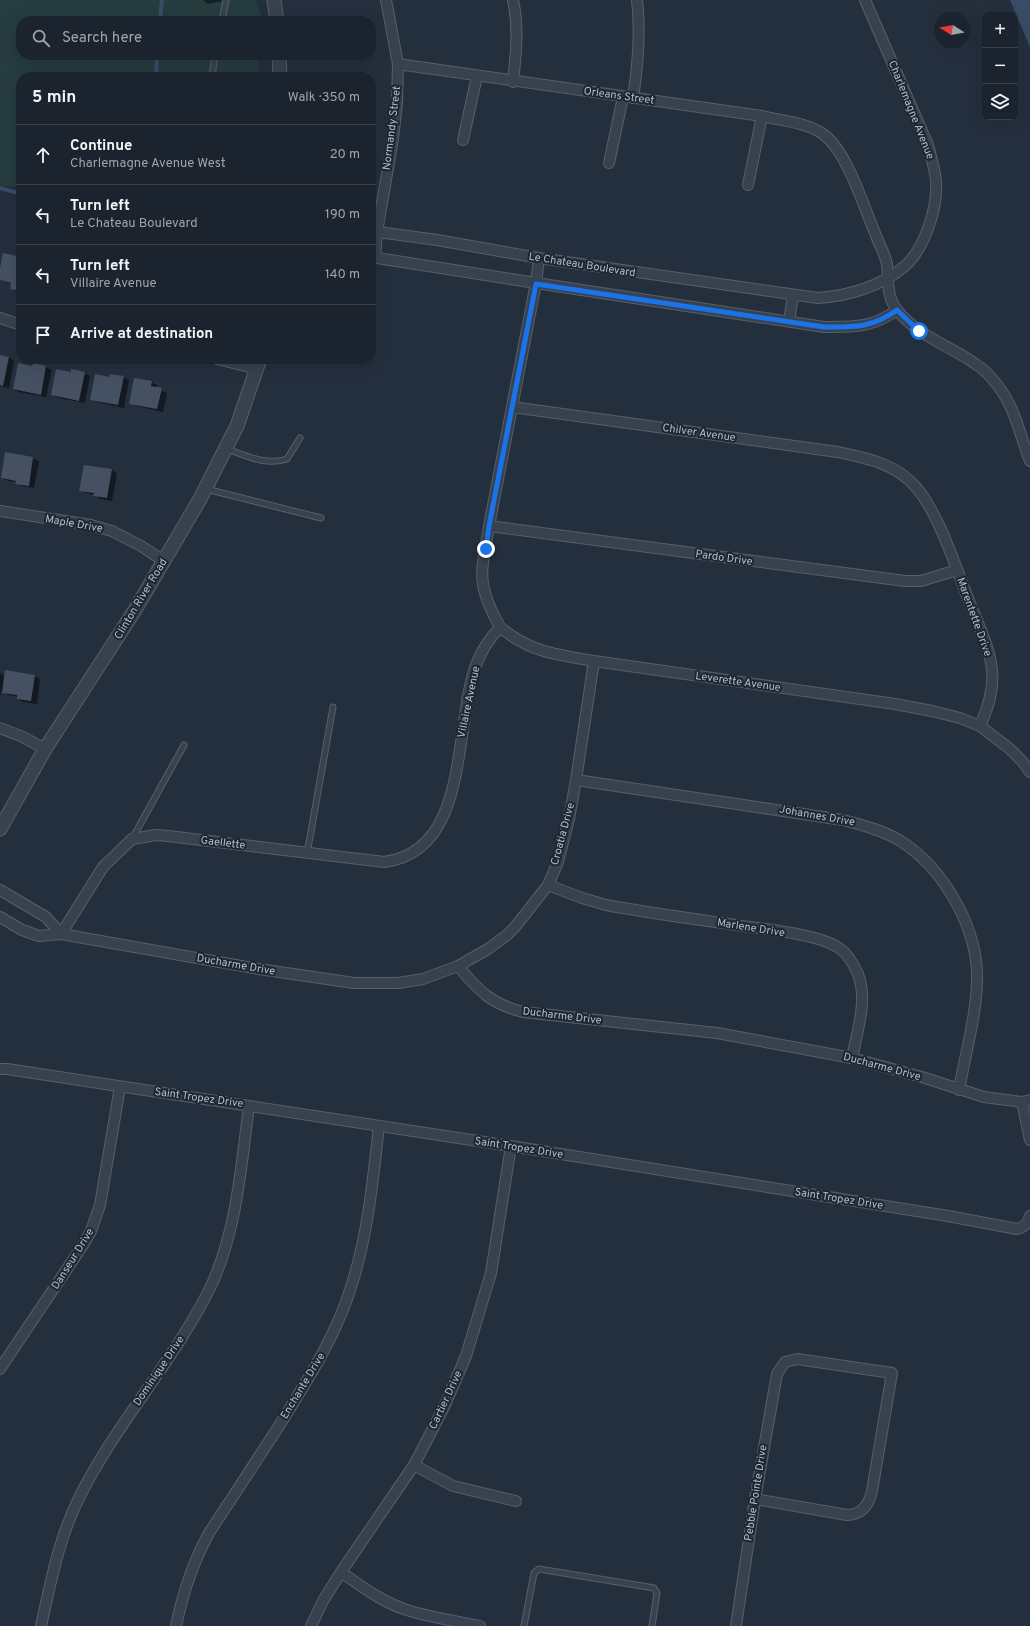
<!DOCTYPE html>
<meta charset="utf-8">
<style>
:root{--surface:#1b232e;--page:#242b36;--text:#f1f3f6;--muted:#a0a4aa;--line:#39404a}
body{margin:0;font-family:Overpass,sans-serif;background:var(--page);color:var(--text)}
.controls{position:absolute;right:12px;top:12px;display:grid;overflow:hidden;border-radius:8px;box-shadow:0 4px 16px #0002}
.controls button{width:36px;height:36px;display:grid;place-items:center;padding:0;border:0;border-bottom:1px solid var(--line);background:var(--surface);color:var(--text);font:20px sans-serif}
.compass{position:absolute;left:934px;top:12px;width:36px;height:36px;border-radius:50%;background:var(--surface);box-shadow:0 4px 16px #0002;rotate:281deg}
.stop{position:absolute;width:12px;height:12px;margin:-9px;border:3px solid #1a73e8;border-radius:50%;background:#fff}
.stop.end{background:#1a73e8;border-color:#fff;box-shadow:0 1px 4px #0008}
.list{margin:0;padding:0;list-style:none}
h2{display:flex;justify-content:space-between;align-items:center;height:52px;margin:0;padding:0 16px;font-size:17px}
h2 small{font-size:13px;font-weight:400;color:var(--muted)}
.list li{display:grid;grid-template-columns:26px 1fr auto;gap:12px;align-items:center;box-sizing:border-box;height:60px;padding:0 16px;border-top:1px solid var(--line)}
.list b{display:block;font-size:15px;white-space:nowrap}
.list p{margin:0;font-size:13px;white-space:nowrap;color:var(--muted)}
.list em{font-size:13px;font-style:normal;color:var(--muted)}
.icon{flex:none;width:22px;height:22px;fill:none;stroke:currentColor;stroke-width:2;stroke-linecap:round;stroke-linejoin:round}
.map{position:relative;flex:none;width:1030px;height:1626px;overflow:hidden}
.search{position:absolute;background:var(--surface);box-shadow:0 4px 16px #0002;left:16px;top:16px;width:360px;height:44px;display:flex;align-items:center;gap:10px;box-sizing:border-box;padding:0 14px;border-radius:16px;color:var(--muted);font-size:15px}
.panel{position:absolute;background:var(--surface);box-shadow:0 4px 16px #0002;left:16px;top:72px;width:360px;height:292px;border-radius:16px}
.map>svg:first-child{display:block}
</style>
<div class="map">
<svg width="1030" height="1626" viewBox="0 0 1030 1626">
<rect width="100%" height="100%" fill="#242f3e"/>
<path fill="#263c3f" d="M0,0H256L261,14L260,21H21V55H259L258,77H21V188L0,185Z"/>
<path fill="#394c67" d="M1010,0H1030V47Z"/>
<g fill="#0007">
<path d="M203,0H223V1L208,4Z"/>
<path d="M21,258V293L11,289L12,284L0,280V273Z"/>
<path d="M0,356L9,357L14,361L9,388L0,386Z"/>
<path d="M34,364L46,367L52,370L46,397L19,392L14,389Z"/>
<path d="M84,373L90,376L85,403L58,398L52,395Z"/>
<path d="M123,377L129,380L124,408L97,402L91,399L111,378Z"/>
<path d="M151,382L157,385L156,388L167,393L163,412L136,406L130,403Z"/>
<path d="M6,454L33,458L39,461L34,488L22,486L16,482L8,481L2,478Z"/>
<path d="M111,470L117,473L112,501L100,499L95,495L86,493L80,490Z"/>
<path d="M0,673L5,676H35L40,679L37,704L23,702L18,699V697L8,695L1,691L0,698Z"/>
</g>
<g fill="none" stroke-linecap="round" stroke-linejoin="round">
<g stroke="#394c67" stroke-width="4">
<path d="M160,21L162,0"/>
<path d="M156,77L157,55"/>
<path d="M0,188L21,194"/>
</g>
</g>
<g fill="#455162">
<path d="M3,253L21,257V291L10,289L11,283L0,280V268Z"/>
<path d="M0,355L9,357L3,386L0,385Z"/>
<path d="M18,363L32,366L33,363L46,366L41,395L13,389Z"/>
<path d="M56,369L71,372V369L85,372L79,401L51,395Z"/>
<path d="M95,374L110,377V374L124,376L118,405L90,400Z"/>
<path d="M134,378L152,381L151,386L162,388L157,409L129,404Z"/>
<path d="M5,452L33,457L29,486L15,484L16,481L1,478Z"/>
<path d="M84,465L112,469L107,498L93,496L94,493L79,491Z"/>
<path d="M5,670L35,675L31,701L17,699V695L2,693Z"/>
</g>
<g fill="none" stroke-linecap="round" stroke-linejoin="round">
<defs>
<g id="service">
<path d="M222,21L226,0"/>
<path d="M212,77L215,55"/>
<path d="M227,449C247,456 266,466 287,459L300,438"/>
<path d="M206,489L321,518"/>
<path d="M132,839L184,745"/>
<path d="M307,854L333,707"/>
<path d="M524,1626L534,1573L539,1569L654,1588L657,1593L652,1626"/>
</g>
<g id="minor">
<path d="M513,0C519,28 516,54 513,82"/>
<path d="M398,64L762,116C781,121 806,122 823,134C847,151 863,205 875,233C878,242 885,254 887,264C889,280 886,296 897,310C918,336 948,345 974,363C992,374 1007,396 1014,415C1020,430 1024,446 1030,461"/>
<path d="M633,98C638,65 641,33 637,0"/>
<path d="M463,140L477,76"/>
<path d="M609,163L623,97"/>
<path d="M748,185L762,116"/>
<path d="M371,231L437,240L539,258L818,298C848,296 882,286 905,266C925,248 938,207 936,181C935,169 931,157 928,145L865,0"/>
<path d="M371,257L536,283L824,327C854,327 872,328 897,310"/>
<path d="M375,257L377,232L393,139L397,103L398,64L386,0"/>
<path d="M0,318L21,325"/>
<path d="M789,321L793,296"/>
<path d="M217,359L257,369"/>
<path d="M512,407L838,452C864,458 890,462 910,481C936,504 956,568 969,601C977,621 990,648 992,670C994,690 988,708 980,726"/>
<path d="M0,511L91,525L112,531L141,546L164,561"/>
<path d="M489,526L905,581H921L957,570"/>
<path d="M500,627C529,652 558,655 594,661L895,704L932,711L960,718L980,726L1010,749L1022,761L1030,772"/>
<path d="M0,728L23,737L45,749"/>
<path d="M576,780L843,820C863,825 885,831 902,842C945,870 979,930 977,982C976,1017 965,1055 959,1090"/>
<path d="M548,885L582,898L606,905C654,914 702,920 750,927C773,930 820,935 839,948C847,953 854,965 858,974C868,1000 857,1032 852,1058"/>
<path d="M0,890L46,917L61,934"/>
<path d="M0,917L22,930L39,936L61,934L259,969L354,983H398L423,979L458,966L488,949L507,935L515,927L548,885L558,862L569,819L576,780L594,661"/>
<path d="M61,934L103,867L132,839L156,835L168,836L384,862C471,851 453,727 476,665C481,651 490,638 500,627C494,616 488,605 485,593C478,572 486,548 489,526L536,283L539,258"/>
<path d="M458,966C479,991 491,1004 523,1012L717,1033L852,1058L922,1077L984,1097L1022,1102L1030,1100"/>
<path d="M0,1069H7L511,1146L948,1216L1017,1229C1025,1227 1027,1224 1030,1216"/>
<path d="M1022,1102L1030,1140"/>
<path d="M0,1369L83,1245L91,1231L100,1205L120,1087"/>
<path d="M414,1465L453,1486L516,1501"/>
<path d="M341,1572C362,1587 385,1604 410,1611C433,1618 457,1621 480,1626"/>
<path d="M41,1626C51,1581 59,1537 80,1496C117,1422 175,1360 211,1286C237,1230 241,1166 249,1106"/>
<path d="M176,1626C183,1592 192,1564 209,1533C233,1496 258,1459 282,1421C309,1378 337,1334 352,1284C368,1233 373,1179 379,1126"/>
<path d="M311,1626L323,1601L341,1572L414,1465L444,1407L466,1356L491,1273L511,1146"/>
<path d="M736,1626L755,1499L777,1374L785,1362L797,1359L892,1373L872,1491C869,1504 862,1515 847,1515L755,1499"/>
</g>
<g id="tertiary">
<path d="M274,0L277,21"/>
<path d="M279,55L280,77"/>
<path d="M0,829L45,749L135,610L200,499L237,426L260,359"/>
</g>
</defs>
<use href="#service" stroke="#565f6c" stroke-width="7"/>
<use href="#minor" stroke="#565f6c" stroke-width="12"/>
<use href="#tertiary" stroke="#565f6c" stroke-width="15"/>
<use href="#service" stroke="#38414e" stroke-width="5"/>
<use href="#minor" stroke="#38414e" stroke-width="10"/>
<use href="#tertiary" stroke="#38414e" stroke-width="13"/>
</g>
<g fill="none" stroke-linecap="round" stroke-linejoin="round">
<path stroke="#1a73e8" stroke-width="5" d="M486,549L489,526L536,284L824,327C854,327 872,328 897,310L919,331"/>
</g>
<g text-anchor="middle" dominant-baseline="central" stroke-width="4" stroke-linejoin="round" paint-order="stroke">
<g font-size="11" fill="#b4bcc9" stroke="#1d2633">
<text transform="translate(619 96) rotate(8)">Orleans Street</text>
<text transform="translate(911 110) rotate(68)">Charlemagne Avenue</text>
<text transform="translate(392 128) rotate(-83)">Normandy Street</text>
<text transform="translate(582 265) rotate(9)">Le Chateau Boulevard</text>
<text transform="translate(699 433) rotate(8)">Chilver Avenue</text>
<text transform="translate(74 524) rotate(10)">Maple Drive</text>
<text transform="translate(724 558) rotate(8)">Pardo Drive</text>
<text transform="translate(141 599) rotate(-59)">Clinton River Road</text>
<text transform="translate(974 617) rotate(70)">Marentette Drive</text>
<text transform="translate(738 682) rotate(8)">Leverette Avenue</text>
<text transform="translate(469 702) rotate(-78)">Villaire Avenue</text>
<text transform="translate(817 816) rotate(10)">Johannes Drive</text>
<text transform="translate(563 834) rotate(-75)">Croatia Drive</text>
<text transform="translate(223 843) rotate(7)">Gaellette</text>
<text transform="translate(751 928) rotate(9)">Marlene Drive</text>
<text transform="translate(236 965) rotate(10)">Ducharme Drive</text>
<text transform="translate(562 1016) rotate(7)">Ducharme Drive</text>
<text transform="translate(882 1067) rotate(15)">Ducharme Drive</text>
<text transform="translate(199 1098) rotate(8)">Saint Tropez Drive</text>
<text transform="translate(519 1148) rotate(9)">Saint Tropez Drive</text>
<text transform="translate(839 1199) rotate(9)">Saint Tropez Drive</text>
<text transform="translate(73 1259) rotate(-58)">Danseur Drive</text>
<text transform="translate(159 1371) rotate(-56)">Dominique Drive</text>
<text transform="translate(303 1386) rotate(-59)">Enchante Drive</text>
<text transform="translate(446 1400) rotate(-65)">Cartier Drive</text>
<text transform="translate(756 1493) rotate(-81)">Pebble Pointe Drive</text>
</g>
</g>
</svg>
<div class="controls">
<button>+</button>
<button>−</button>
<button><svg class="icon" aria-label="layers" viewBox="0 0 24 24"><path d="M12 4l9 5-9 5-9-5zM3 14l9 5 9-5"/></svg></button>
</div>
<svg class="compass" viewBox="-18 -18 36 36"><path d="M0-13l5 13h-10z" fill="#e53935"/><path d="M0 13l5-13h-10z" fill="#a0a4aa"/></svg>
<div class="stop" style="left:919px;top:331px"></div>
<div class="stop end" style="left:486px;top:549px"></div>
<div class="search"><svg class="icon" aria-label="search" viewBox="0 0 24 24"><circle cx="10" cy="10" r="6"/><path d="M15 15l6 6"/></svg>Search here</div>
<section class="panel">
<h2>5 min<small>Walk · 350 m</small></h2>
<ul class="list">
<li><svg class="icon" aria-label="ahead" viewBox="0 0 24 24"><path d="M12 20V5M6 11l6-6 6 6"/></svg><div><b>Continue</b><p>Charlemagne Avenue West</p></div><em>20 m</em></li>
<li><svg class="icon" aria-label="left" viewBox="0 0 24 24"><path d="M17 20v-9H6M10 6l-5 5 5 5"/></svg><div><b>Turn left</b><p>Le Chateau Boulevard</p></div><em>190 m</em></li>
<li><svg class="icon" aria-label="left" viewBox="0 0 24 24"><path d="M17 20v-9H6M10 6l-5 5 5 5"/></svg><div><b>Turn left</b><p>Villaire Avenue</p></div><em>140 m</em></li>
<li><svg class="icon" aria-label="arrive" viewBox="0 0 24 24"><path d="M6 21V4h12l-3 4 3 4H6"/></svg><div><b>Arrive at destination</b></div></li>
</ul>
</section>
</div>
